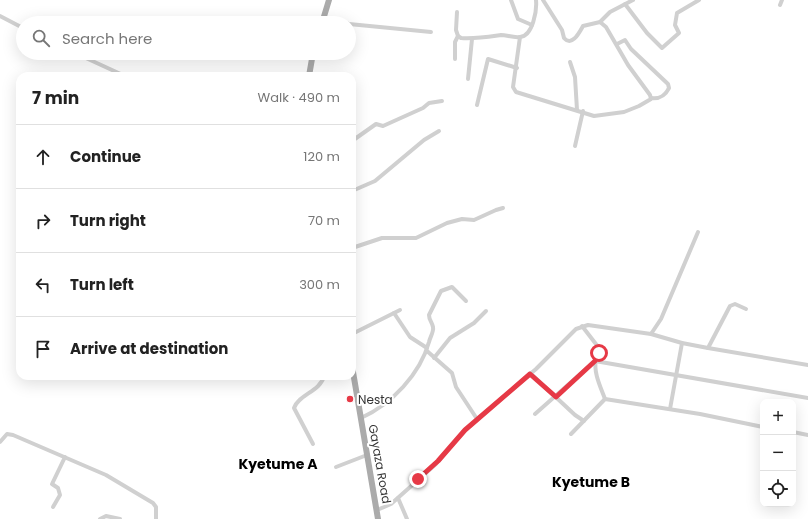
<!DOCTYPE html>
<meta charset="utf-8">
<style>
:root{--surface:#fff;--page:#f2f2f2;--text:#222;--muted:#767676;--line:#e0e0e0}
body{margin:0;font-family:Poppins,sans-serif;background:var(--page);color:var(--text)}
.controls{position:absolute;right:12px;bottom:12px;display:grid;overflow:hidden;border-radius:8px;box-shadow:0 4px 16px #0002}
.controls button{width:36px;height:36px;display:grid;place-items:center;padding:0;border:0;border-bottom:1px solid var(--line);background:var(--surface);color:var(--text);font:20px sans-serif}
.stop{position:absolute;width:12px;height:12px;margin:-9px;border:3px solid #e63946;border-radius:50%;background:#fff}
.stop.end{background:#e63946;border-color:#fff;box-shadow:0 1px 4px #0008}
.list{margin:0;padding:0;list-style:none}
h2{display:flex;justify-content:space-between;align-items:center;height:52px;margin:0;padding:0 16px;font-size:17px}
h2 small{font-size:13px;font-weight:400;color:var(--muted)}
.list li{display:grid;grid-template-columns:26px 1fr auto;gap:12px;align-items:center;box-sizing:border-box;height:64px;padding:0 16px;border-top:1px solid var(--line)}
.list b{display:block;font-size:15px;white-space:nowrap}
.list em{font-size:13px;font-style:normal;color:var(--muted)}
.icon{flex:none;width:22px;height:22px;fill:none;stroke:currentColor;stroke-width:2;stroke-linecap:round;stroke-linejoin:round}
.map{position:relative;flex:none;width:808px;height:519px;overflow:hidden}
.search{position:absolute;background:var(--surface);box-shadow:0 4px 16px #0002;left:16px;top:16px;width:340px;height:44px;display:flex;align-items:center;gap:10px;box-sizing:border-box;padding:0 14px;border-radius:22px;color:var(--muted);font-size:15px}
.panel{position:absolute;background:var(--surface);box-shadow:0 4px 16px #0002;left:16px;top:72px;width:340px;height:308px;border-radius:12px}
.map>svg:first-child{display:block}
</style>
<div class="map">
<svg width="808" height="519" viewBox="0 0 808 519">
<rect width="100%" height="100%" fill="#fff"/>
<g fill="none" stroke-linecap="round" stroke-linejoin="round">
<g stroke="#d0d0d0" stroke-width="4">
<path d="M511,0L518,19L532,25"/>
<path d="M543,0L562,30L564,38C572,47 579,33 583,26L600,22L610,12L633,0"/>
<path d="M625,4L647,33L662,48L679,33L675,25L677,13L699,0"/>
<path d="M780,5L782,0"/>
<path d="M457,12L456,30L458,36L461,38C475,39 487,37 501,35C507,35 513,38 520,37C533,36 537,10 536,0"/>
<path d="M0,16L23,28"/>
<path d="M323,17L347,23"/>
<path d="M349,24L431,32"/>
<path d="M520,37L513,87L516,92L594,116L624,112L639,106L651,99L650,95L628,65L606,27L600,22"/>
<path d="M617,44L625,40L631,49L668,84L669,88C665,96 660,99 651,98"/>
<path d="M75,53L125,76"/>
<path d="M455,59V42L458,36"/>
<path d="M570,62L575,77L577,110"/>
<path d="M468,79L472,39"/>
<path d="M477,105L488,59L517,68"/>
<path d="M352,141L376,124L383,126L423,108L429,103L442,101"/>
<path d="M575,146L583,111"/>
<path d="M352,191L375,181L424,140L439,131"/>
<path d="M352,248L382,238H416L447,223L462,219L474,220L496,210L503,208"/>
<path d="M394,313L410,337L427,348"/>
<path d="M582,326L599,348C599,353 597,355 596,360C593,372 601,388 605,399"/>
<path d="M352,334L400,310"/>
<path d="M651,334L682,343L708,348L730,306L735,304L746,309"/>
<path d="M708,348L808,365"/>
<path d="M427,351L452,373L456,387L477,419"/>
<path d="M434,358L450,338L474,323L486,311"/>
<path d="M530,373L575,415L584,421"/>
<path d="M670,409L682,343"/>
<path d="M535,414L595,361L808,398"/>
<path d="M361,418C392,404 420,374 429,342C430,337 434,332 433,327C432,322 429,320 429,315L441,291L452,287L466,301"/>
<path d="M793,432L808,435"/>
<path d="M571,434L605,399L700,414L763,427"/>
<path d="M0,442L7,434L13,435L106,475L153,503L156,507V519"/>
<path d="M313,444L294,408C299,394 320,392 324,376"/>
<path d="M336,467L367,455"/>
<path d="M398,498L407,519"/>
<path d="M53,507L60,495L58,488L52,484L65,457"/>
<path d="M377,510L391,504L436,464L465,430L536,369L576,329L588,325L651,334L661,319L698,232"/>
<path d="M100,519L106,516L120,519"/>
</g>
<g stroke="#ababab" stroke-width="6">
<path d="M322,23L329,0"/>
<path d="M309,76L313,53"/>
<path d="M352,366L378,519"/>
</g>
</g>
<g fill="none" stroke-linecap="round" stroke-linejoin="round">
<path stroke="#e63946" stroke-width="5" d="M418,479L438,461L465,430L530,374L556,397L595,361L599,353"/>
</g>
<circle fill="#e63946" stroke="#fff" stroke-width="1.5" cx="350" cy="399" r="4"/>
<g text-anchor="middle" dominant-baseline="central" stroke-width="4" stroke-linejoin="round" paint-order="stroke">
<g font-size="12" fill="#333" stroke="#fff" text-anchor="start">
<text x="358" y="399">Nesta</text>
</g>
<g font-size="12" fill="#333" stroke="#fff">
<text transform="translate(380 464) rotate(80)">Gayaza Road</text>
</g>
<g font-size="14" font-weight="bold" fill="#000" stroke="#fff">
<text x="278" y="464">Kyetume A</text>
<text x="591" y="482">Kyetume B</text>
</g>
</g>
</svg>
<div class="controls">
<button>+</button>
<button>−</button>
<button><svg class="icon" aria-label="locate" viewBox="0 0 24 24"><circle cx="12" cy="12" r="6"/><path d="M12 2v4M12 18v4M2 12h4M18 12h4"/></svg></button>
</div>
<div class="stop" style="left:599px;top:353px"></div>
<div class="stop end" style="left:418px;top:479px"></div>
<div class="search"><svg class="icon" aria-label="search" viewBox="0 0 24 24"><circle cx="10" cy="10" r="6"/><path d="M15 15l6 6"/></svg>Search here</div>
<section class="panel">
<h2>7 min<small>Walk · 490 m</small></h2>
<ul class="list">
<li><svg class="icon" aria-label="ahead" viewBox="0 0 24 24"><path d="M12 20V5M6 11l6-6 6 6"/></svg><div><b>Continue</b></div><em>120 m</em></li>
<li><svg class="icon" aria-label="right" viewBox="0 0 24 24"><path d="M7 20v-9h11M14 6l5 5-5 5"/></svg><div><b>Turn right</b></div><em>70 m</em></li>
<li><svg class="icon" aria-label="left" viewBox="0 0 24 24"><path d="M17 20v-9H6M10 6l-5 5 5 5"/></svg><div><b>Turn left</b></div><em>300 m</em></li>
<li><svg class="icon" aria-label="arrive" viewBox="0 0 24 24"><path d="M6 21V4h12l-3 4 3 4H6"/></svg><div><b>Arrive at destination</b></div></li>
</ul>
</section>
</div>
